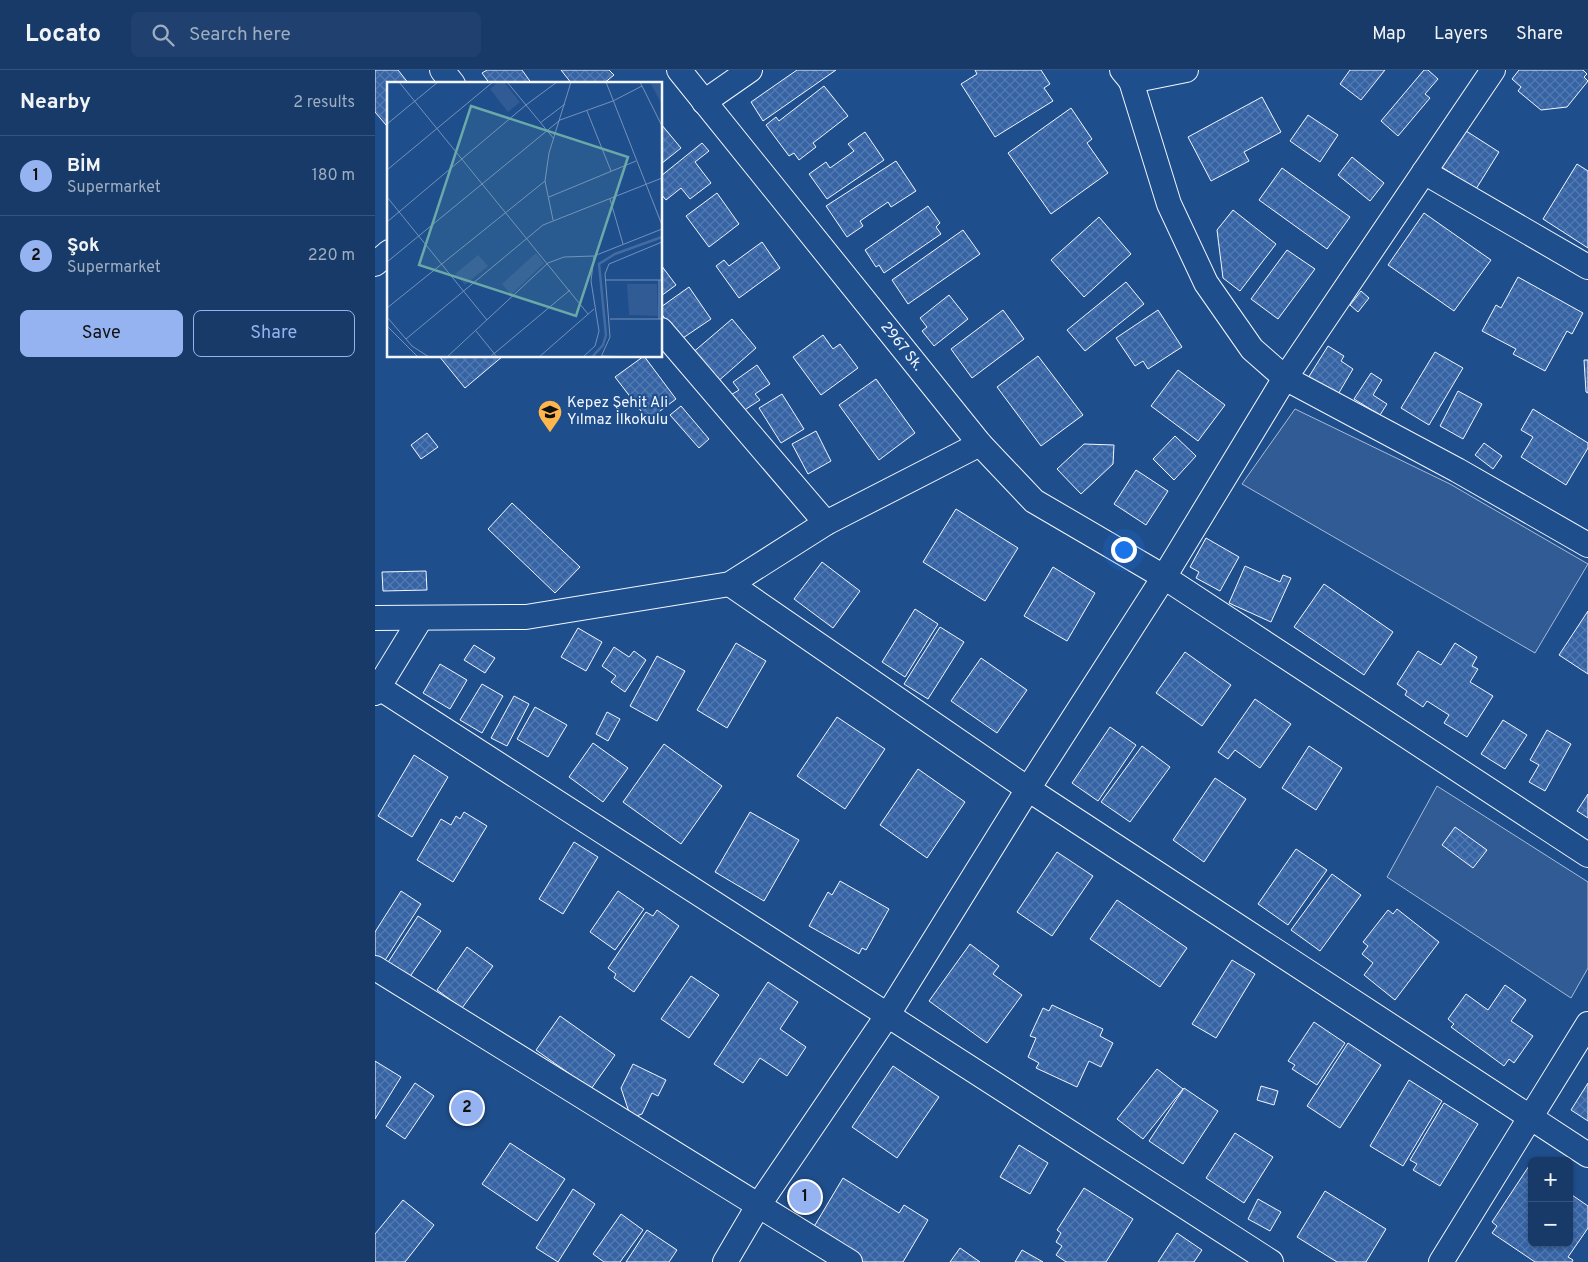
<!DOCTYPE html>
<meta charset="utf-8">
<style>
:root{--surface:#173a69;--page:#20416f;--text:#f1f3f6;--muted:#9eadc0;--line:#36547d;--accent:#95b2f1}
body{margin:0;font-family:Overpass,sans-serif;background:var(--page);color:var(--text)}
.controls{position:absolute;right:15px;bottom:15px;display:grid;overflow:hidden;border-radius:8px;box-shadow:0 1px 4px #0004}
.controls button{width:45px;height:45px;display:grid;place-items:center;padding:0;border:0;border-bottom:1px solid var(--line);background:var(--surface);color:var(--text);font:25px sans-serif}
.you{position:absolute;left:748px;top:479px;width:18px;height:18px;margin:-12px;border:4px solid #fff;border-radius:50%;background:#1a73e8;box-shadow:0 0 0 8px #1a73e833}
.badge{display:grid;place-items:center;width:32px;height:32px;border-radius:50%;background:var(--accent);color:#111;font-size:16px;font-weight:700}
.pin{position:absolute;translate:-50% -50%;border:2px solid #fff;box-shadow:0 1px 5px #0006}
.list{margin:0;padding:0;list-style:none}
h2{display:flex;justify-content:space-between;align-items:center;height:65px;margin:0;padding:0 20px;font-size:21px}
h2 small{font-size:16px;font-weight:400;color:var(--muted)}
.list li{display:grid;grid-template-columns:32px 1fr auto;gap:15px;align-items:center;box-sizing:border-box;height:80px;padding:0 20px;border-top:1px solid var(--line)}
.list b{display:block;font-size:19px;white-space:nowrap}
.list p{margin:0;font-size:16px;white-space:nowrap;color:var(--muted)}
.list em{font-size:16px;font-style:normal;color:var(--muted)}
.actions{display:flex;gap:10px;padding:15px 20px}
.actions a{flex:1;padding:11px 0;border:1px solid var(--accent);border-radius:8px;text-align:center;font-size:18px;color:var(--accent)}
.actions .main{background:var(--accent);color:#111}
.icon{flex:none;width:28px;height:28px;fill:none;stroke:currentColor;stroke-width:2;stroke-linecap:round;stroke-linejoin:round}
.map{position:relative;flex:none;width:1213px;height:1192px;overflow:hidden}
header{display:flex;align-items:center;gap:30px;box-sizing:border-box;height:70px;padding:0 25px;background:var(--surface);border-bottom:1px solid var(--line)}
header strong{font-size:24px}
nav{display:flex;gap:28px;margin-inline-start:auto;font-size:18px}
.search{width:350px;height:45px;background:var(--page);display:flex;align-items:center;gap:12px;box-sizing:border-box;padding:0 18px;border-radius:8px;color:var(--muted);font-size:19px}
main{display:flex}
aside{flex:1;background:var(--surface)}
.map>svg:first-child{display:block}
</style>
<header>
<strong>Locato</strong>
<div class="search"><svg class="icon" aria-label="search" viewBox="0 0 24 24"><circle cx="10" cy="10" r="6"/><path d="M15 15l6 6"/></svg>Search here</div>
<nav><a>Map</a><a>Layers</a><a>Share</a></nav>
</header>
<main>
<aside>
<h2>Nearby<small>2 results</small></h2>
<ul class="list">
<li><span class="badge">1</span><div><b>BİM</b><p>Supermarket</p></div><em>180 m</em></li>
<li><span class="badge">2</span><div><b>Şok</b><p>Supermarket</p></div><em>220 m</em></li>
</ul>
<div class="actions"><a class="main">Save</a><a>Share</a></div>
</aside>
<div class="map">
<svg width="1213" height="1192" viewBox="0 0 1213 1192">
<defs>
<pattern id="building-cross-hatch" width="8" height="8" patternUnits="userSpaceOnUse" patternTransform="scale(1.25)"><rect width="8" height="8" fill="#3563a3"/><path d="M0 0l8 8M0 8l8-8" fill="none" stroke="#537ab1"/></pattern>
</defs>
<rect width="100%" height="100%" fill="#1f4e8c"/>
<g fill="#305b95" stroke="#a8bbd7">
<path d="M920,339L1075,414L1213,494L1160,583L867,414Z"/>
<path d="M1062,716L1213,812V898L1196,928L1012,807Z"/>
</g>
<g fill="url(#building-cross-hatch)" stroke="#f2f6ff">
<path d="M0,0H23L34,14H14V52L11,55L0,42Z"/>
<path d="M112,0H147L157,14H115L107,3Z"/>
<path d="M186,0H234L239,5L228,14H197Z"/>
<path d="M422,0H461L388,51L376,32Z"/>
<path d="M600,0H666L675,14L669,18L678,31L620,67L586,14L602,4Z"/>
<path d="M975,0H1010L986,30L965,14Z"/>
<path d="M1049,0H1053L1063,9L1050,24L1055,28L1023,66L1006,51Z"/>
<path d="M1144,0H1208L1212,4L1209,7L1213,11L1192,37L1166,40L1143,21L1146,17L1137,9Z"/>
<path d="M449,16L473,46L438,73L441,77L424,90L419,83L414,86L391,55L401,47L404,51Z"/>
<path d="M887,27L906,62L869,82L874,91L836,111L813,67Z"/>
<path d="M696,38L717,69L712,73L733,103L676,144L633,83Z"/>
<path d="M933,45L963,65L945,92L915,71Z"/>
<path d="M286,54L306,78L286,94Z"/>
<path d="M1088,59L1124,82L1101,119L1065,96Z"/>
<path d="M490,62L509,90L452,129L434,104L451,92L455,98L479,81L473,74Z"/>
<path d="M327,73L334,81L320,92L336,113L315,129L306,118L291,130L286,124V106Z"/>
<path d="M977,87L1009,113L995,131L963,105Z"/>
<path d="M521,91L541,121L516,137L513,132L485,151L488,156L472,167L451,136Z"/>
<path d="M1202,94L1213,101V178L1168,149Z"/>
<path d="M907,98L975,147L952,179L884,130Z"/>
<path d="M342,123L364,154L334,177L311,146Z"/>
<path d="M553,136L565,153L561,157L566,164L509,203L504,195L501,197L490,180Z"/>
<path d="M858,140L901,174L865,221L848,208L842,160Z"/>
<path d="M1049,143L1116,190L1079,241L1013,195Z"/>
<path d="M724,147L756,184L709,227L676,190Z"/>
<path d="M588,160L605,184L533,234L517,210Z"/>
<path d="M387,172L405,198L364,228L341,196L349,190L354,196Z"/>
<path d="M912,180L940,199L903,249L876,229Z"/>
<path d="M286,195L301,215L286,226Z"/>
<path d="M1143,207L1208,243L1197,264L1192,261L1170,301L1138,284L1141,279L1107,261L1121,235L1126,238Z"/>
<path d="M751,212L769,234L710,281L692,260Z"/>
<path d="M314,217L336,249L305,270L286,243V237Z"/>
<path d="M986,221L994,228L983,242L975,235Z"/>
<path d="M574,225L593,249L559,276L547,261L552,257L545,248Z"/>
<path d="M628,240L649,269L597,308L576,279Z"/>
<path d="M783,240L807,277L773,299L768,291L760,296L741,268Z"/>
<path d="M357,249L381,278L341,313L316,284Z"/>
<path d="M448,265L458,279L465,274L483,298L446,325L418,287Z"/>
<path d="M953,276L969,286L966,291L978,299L962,326L933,308Z"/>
<path d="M1060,282L1088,298L1054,355L1026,338Z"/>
<path d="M64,286H128L90,318Z"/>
<path d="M269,286L301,329L273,350L240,307Z"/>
<path d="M663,286L708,345L666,376L622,317Z"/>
<path d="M1209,290H1213V323L1211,322Z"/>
<path d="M382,295L395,314L380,324L385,330L365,343L354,326L364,320L358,312Z"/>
<path d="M803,300L850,335L823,371L776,336Z"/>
<path d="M996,303L1007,310L998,325L1012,334L1005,345L979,329Z"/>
<path d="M501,309L540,363L504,390L464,335Z"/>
<path d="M1083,321L1107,334L1088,369L1065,356Z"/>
<path d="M407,324L429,359L406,373L384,338Z"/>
<path d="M306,336L334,369L324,378L295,345Z"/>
<path d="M1158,339L1213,373V378L1191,415L1146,387L1158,367L1146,360Z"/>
<path d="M441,361L456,391L433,404L417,374Z"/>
<path d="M52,363L63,377L46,389L36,375Z"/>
<path d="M800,366L821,386L799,410L778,389Z"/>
<path d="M1109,373L1127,386L1118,399L1100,385Z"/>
<path d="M709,374L739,375L738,394L706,424L682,399Z"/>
<path d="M761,400L793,421L771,455L739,434Z"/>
<path d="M137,433L205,497L180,523L113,459Z"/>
<path d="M581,439L643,478L610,531L548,492Z"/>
<path d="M831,468L864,487L845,521L821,508L824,502L815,497Z"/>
<path d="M447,492L485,521L458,558L419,529Z"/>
<path d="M870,496L905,512L908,505L916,508L896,552L854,533Z"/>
<path d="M678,497L720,523L692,571L649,546Z"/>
<path d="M51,501L52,520L8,521L7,502Z"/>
<path d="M949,514L1018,562L989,605L919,557Z"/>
<path d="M540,539L563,554L530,607L507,592Z"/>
<path d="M1213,541V604L1184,585Z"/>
<path d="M565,557L589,572L553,629L529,614Z"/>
<path d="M203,558L227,572L211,601L186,587Z"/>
<path d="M361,573L391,591L352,658L322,640Z"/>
<path d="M1080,573L1102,587L1097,596L1103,599L1095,612L1118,626L1092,667L1069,653L1074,645L1052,631L1048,637L1030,625L1032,621L1022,614L1043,581L1066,595Z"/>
<path d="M99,575L120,588L110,603L89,590Z"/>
<path d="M239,577L254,587L259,581L271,590L250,622L236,612L241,606L227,596Z"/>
<path d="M810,582L856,615L827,656L781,623Z"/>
<path d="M282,586L310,601L282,651L255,636Z"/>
<path d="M606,588L652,620L622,663L576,631Z"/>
<path d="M65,594L92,610L75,639L48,623Z"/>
<path d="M107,614L128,626L107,663L85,650Z"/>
<path d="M139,626L154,634L132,676L116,668Z"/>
<path d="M880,629L916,654L885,698L860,680L853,689L843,682Z"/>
<path d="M160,637L192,655L173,687L142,669Z"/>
<path d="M232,642L245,649L233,671L221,664Z"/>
<path d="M462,647L510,679L470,739L422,706Z"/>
<path d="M1128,650L1152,665L1130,699L1106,684Z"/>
<path d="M735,657L761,675L723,731L697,713Z"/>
<path d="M1172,660L1196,674L1170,721L1154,712L1164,695L1155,690Z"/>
<path d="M218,673L253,698L228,732L194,707Z"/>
<path d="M289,674L347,716L306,774L248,732Z"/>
<path d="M767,676L795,697L755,752L726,732Z"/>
<path d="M934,676L967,698L941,740L907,718Z"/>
<path d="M39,685L73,707L37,767L3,746Z"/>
<path d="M543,699L590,732L552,788L505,755Z"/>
<path d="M840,708L871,729L829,792L798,770Z"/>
<path d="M1213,724V748L1202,741Z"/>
<path d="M89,742L112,756L78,812L42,790L66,749L76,755L81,746L85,749Z"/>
<path d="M375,742L424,770L389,831L340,802Z"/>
<path d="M1080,757L1112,780L1098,798L1067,775Z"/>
<path d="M199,772L223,787L188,844L164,829Z"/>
<path d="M921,779L952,800L913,855L883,834Z"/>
<path d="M682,782L718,806L677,866L642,842Z"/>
<path d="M957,804L986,825L945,881L916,860Z"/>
<path d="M465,811L514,839L491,880L487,878L484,884L434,856L453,822L457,825Z"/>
<path d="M26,821L46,834L7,895L0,891V862Z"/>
<path d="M243,821L269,839L240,880L215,862Z"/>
<path d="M742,830L812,878L785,917L715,869Z"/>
<path d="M1022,839L1064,872L1020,930L989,905L998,893L987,884L993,876L988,872L1013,840L1018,844Z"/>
<path d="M282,840L304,856L259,922L239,908L241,904L233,898L271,842L278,846Z"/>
<path d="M43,846L66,861L34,908L12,894Z"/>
<path d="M595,874L624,896L618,904L647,925L612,973L554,931Z"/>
<path d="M92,877L118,896L87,938L62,920Z"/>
<path d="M857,890L880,904L841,968L817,954Z"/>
<path d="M316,906L344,925L314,968L286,949Z"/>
<path d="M393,912L423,932L405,959L431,977L412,1006L385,988L368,1013L339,994Z"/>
<path d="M1130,915L1151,930L1136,951L1158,966L1139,993L1134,989L1129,996L1076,957L1079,954L1073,949L1091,924L1113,940Z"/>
<path d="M677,935L728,959L725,966L738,973L726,997L714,991L702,1017L661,998L664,993L653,987L661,968L655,966L668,938L674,941Z"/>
<path d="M185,946L240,985L216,1019L161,980Z"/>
<path d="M939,952L970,973L942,1015L917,999L920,995L913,991Z"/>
<path d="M973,973L1006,995L965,1058L932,1036Z"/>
<path d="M0,991L26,1007L0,1049Z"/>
<path d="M258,994L291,1010L283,1026L277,1023L267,1044L256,1048L246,1018Z"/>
<path d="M518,996L564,1027L522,1088L477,1057Z"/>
<path d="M782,999L808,1019L768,1069L742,1049Z"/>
<path d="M1034,1010L1067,1031L1028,1096L995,1076Z"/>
<path d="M40,1013L59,1026L30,1069L11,1056Z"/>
<path d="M1213,1013V1051L1196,1040Z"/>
<path d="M886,1016L903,1021L899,1035L882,1030Z"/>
<path d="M809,1018L843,1041L808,1094L774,1071Z"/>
<path d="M1069,1033L1103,1054L1065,1116L1038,1100L1042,1094L1035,1090Z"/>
<path d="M860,1063L898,1087L869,1133L831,1108Z"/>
<path d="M135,1073L190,1109L162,1151L107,1114Z"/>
<path d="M644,1075L673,1093L655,1124L625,1107Z"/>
<path d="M1154,1096L1157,1098V1173H1194V1123L1213,1136V1158L1193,1187L1198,1190L1197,1192H1160L1117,1163L1122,1156L1117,1152Z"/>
<path d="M468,1108L524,1143L529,1135L553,1150L528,1192H480L437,1160Z"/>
<path d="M709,1118L758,1149L731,1192H691L681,1185L687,1176L681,1172L686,1163L682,1160Z"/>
<path d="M198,1119L220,1134L183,1192L161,1178Z"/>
<path d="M950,1121L1011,1159L991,1192H962L922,1167Z"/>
<path d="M883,1129L906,1142L895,1161L873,1149Z"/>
<path d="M28,1130L59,1155L30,1192H0V1164Z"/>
<path d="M246,1144L268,1160L245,1192H229L218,1184Z"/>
<path d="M272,1160L302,1180L294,1192H251Z"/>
<path d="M802,1163L827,1180L819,1192H783Z"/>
<path d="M585,1178L605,1192H575Z"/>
<path d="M647,1180L668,1192H640Z"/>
</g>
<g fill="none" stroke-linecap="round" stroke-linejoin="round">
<defs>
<g id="minor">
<path d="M67,0L78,14"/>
<path id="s1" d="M304,0L605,374L659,431L789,507L1213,785"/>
<path d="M747,0L756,11L811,0"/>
<path d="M756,11L794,134L831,213L877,279L910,308L1082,400L1213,475"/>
<path d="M329,32L375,0"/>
<path d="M1049,102L1213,197"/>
<path d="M0,194L14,182"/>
<path d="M286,260L451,453"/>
<path d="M355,514L653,719L1213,1085"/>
<path d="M0,548L151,547L355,514L451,453L605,374"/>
<path d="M0,615L896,1192"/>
<path d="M0,623L46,548"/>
<path d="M0,898L475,1192"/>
<path d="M350,1192L383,1136L512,946L653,719L789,507L910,308L1118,0"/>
<path d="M1066,1192L1213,954"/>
</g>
</defs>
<use href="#minor" stroke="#f2f6ff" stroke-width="26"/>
<use href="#minor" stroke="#1f4e8c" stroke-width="24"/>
</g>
<defs>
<symbol id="school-pin" viewBox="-11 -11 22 30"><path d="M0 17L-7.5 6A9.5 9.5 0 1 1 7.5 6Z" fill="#ffb74d" stroke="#1f4e8c"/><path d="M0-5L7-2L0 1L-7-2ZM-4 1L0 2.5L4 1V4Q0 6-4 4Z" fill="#111"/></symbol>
</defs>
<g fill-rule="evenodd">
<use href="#school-pin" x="161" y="328" width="28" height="38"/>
</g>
<g text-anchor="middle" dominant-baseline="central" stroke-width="4" stroke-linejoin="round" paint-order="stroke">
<g font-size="15" fill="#f2f6ff" stroke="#1f4e8c">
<text stroke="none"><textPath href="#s1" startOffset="355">2967 Sk.</textPath></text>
</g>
<g font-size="15" fill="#f2f6ff" stroke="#1f4e8c" text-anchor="start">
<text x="192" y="333">Kepez Şehit Ali<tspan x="192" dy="17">Yılmaz İlkokulu</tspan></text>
</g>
</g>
<g transform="translate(12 12)">
<rect width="275" height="275" fill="#1f4e8c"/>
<path d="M263,0H275V23Z" fill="#305b95"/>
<path d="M111,0H117L133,20L121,30L103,7ZM149,171L157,181L124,213L115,202ZM91,173L101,184L78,203L68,192ZM240,202H270L271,234L242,233Z" fill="#305b95"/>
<path fill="none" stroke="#446ba0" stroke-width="2.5" d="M205,275L216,263L219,253L212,182L228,172L275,155"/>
<path fill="none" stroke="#7391ba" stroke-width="1" d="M12,0L201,232M120,0L167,57M219,0L275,143M253,0L275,44M200,29L224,89M153,41L178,22M0,42L51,0M0,88L106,0M0,115L100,238M162,115L249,79M223,117L236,162M166,138L158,99L162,71L184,0M0,140L139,23L170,0M0,180L173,38L226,19L255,4M218,198H275M0,226L158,99M0,235L25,264L42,275M223,237H275M272,237V198M0,244L31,275M89,249L110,275M19,257L156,143L275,96M215,274L256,275M60,275L161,181L177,175L207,174M103,275L183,208M152,275L207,227M196,275L208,264L212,249L204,199L207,174L275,147M214,275L223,255L218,192L222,182L275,160"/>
<path fill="#6aa9a8" fill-opacity="0.15" stroke="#6aa9a8" stroke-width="2.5" d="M84,24L241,75L189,234L32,183Z"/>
<rect width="275" height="275" fill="none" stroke="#f2f6ff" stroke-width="2.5"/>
</g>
</svg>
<div class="controls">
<button>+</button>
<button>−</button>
</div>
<div class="you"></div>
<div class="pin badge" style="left:430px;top:1127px">1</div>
<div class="pin badge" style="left:92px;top:1038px">2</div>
</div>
</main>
